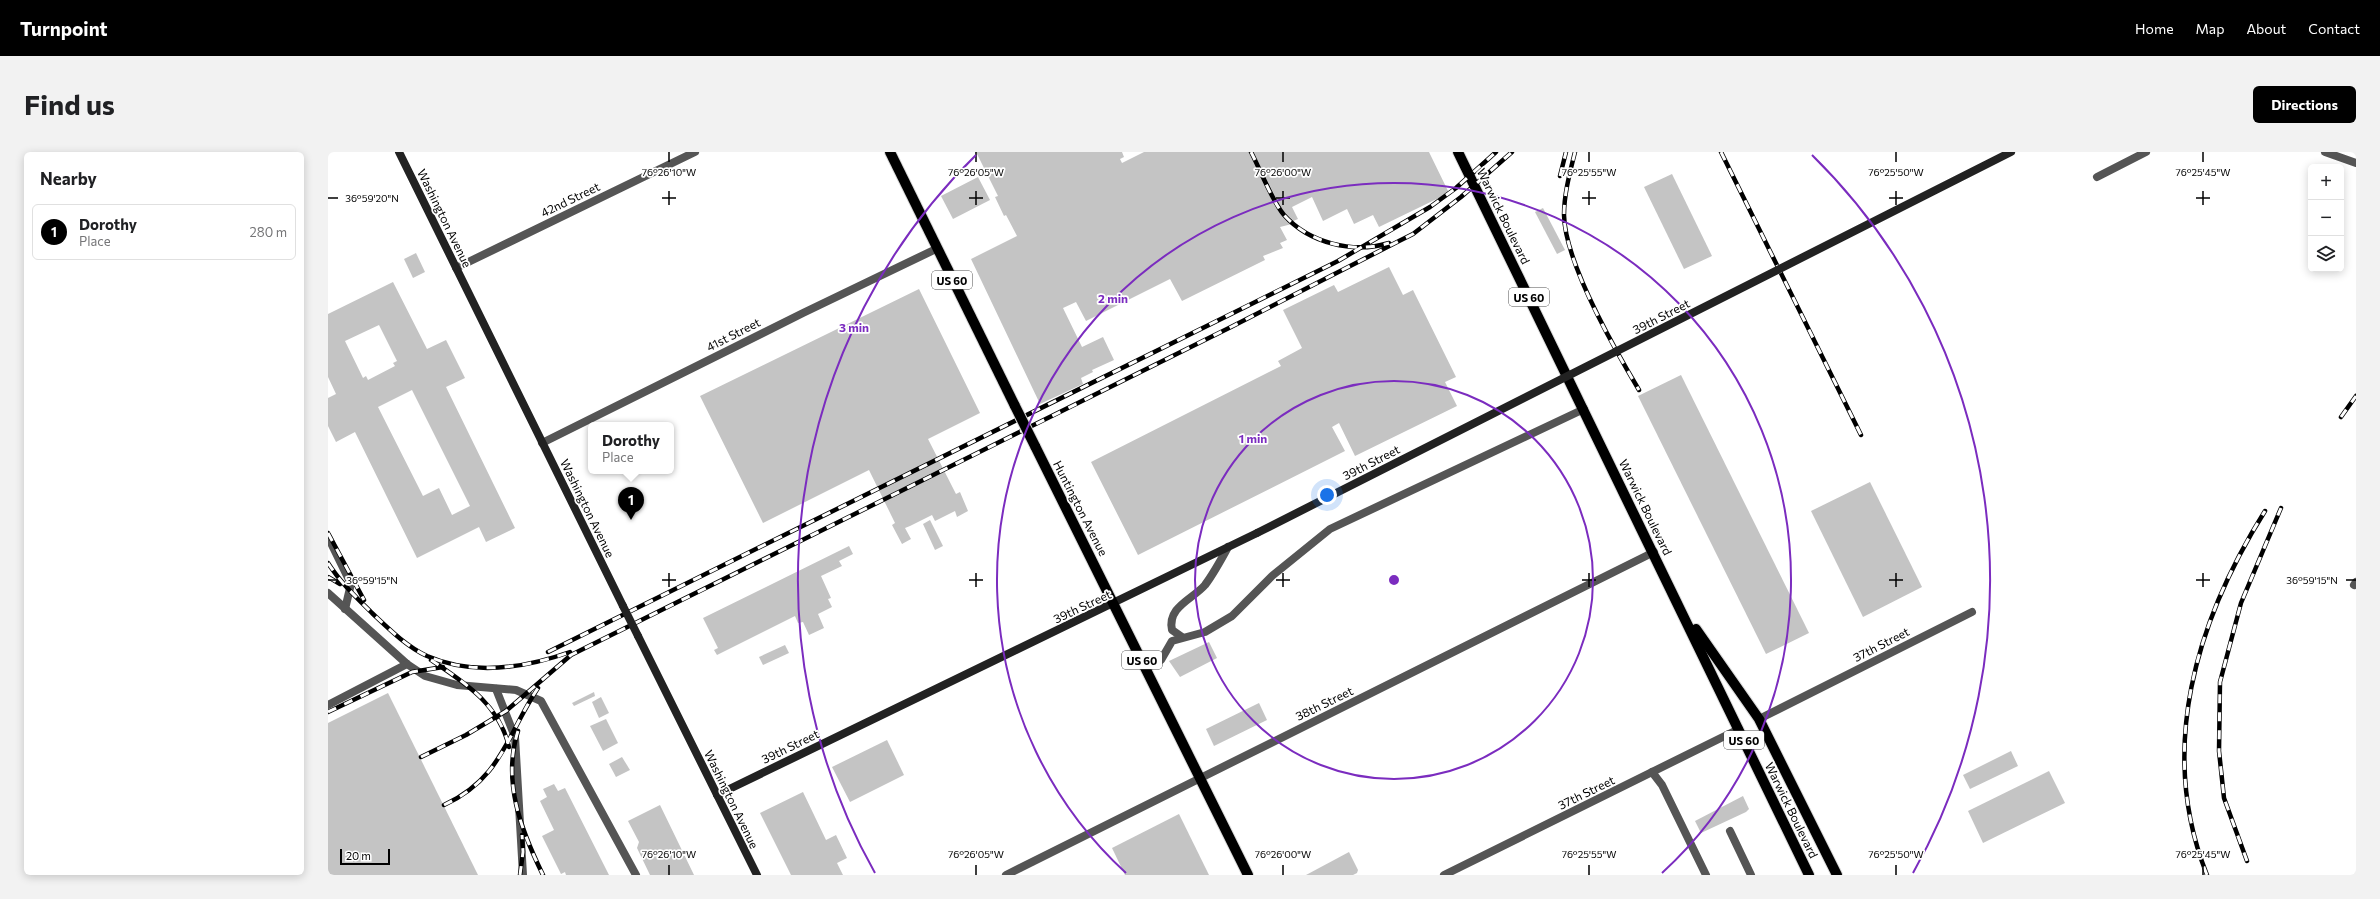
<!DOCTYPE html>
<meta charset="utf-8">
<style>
:root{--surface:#fff;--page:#f2f2f2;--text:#202124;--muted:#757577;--line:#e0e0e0;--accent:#000}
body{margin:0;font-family:Commissioner,sans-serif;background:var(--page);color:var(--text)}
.controls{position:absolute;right:12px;top:12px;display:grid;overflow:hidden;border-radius:6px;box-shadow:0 2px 10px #0003}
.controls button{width:36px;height:36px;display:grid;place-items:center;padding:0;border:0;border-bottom:1px solid var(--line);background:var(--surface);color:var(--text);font:20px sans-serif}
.scale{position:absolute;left:12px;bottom:10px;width:50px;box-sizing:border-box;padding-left:4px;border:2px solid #000;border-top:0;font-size:11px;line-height:14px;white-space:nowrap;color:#000;-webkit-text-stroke:3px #fff;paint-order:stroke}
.you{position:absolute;left:999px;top:343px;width:14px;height:14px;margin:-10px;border:3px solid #fff;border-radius:50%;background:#1a73e8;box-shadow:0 0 0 6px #1a73e833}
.badge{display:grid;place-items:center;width:26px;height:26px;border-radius:50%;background:var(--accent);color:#fff;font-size:13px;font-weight:700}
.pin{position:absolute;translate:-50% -33px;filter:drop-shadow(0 1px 2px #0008)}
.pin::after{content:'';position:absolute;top:21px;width:14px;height:12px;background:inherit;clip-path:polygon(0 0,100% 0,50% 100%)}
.popup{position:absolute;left:260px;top:270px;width:86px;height:52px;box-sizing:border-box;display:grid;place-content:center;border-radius:6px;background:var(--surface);filter:drop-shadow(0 1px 3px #0005);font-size:13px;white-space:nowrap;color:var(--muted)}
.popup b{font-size:15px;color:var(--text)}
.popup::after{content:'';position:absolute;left:50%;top:100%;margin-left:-8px;border:8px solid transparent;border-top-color:var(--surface)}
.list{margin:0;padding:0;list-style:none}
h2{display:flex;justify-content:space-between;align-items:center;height:52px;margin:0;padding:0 16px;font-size:17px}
h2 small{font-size:13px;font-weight:400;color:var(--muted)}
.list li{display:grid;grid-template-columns:26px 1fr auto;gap:12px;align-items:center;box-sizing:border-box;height:56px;margin:0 8px 8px;padding:0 8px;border:1px solid var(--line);border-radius:6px}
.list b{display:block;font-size:15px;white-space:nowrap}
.list p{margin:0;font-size:13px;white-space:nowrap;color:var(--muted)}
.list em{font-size:13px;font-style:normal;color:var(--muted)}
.icon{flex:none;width:22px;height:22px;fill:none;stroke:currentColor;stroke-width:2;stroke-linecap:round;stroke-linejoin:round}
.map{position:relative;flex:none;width:2028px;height:723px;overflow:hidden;border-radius:6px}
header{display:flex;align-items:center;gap:24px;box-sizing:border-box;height:56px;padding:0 20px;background:var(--accent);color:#fff}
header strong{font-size:19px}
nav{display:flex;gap:22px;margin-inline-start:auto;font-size:14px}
.intro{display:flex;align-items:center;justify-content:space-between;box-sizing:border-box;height:96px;padding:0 24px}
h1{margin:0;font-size:28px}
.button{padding:10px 18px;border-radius:6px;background:var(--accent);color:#fff;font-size:14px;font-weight:700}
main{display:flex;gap:24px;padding:0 24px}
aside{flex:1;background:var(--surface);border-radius:6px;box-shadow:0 2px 10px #0003}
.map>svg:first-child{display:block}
</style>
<header>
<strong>Turnpoint</strong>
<nav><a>Home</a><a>Map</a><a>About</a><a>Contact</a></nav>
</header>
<div class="intro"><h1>Find us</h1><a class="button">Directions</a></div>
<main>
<aside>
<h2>Nearby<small></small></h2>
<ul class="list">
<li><span class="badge">1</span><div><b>Dorothy</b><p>Place</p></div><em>280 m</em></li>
</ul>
</aside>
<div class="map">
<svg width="2028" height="723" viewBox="0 0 2028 723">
<rect width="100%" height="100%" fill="#fff"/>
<g fill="#c4c4c4" fill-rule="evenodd">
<path d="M648,0H794L796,5L792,7L794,11L816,0H1101L1121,41L1051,75L1045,63L1026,72L1019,57L995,69L984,45L964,55L970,67L963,70L964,72L952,75L959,88L952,91L955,96L935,104L937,108L854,149L842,127L758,169L748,150L735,156L754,195L775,185L786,208L764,218L765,220L753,226L755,232L712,252L643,107L689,84L678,63L676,64L667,45L670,44Z"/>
<path d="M1344,22L1384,104L1356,117L1316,35Z"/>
<path d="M650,25L662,48L625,67L613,44Z"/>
<path d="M1215,56L1237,98L1229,102L1207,60Z"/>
<path d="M88,101L97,120L85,126L76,107Z"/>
<path d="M1061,115L1075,143L1085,138L1128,225L1117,230L1129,254L1027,304L1011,271L1004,275L1017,299L810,403L763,310L953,214L950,209L974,196L955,158L1006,133L1010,140Z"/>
<path d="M65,130L99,197L118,188L137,226L118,235L187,376L158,390L151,375L89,406L27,280L8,290L0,274V246L8,242L0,225V162ZM51,173L69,209L65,211L67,214L40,228L38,224L35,226L17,189ZM84,238L142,354L124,363L111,336L95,344L50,255Z"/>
<path d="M591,137L652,261L600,287L628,342L632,340L640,359L629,365L627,359L607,369L604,363L582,374L577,376L583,387L574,392L564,373L567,371L541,318L435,371L372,244Z"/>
<path d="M1353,223L1481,481L1438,502L1310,244Z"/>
<path d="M1542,330L1594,435L1535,465L1483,359Z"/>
<path d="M602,368L615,394L607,398L595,372Z"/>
<path d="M521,394L525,402L511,409L514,414L493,424L503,446L500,447L504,455L490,462L496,476L481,483L475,470L470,471L467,464L389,503L386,498L390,496L375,466Z"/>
<path d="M881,490L889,506L852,525L841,509Z"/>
<path d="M457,493L461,501L435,513L431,505Z"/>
<path d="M266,540L267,544L246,554L244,551Z"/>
<path d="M60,541L150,723H0V571Z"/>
<path d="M273,545L281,561L271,566L264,550Z"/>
<path d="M931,551L939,568L886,594L878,577Z"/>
<path d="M278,567L290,591L275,599L262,574Z"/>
<path d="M559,588L576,623L522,650L504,615Z"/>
<path d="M1683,599L1690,614L1642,637L1635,623Z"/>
<path d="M294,605L302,618L288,625L281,612Z"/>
<path d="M1721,619L1737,651L1655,691L1640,659Z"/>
<path d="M226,632L230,639L237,636L281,723H238L237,720L233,722L214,684L226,678L212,649L219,645L215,637Z"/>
<path d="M475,640L498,688L508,683L519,706L509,711L515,723H463L432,661Z"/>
<path d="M1415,644L1421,657L1418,660L1373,681L1367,669Z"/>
<path d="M332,653L366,723H322L309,696L311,690L300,669Z"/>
<path d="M851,662L881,723H797L784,696Z"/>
<path d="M1021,700L1030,718L1029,721L1025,723H978Z"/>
</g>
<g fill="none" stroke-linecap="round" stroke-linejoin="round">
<defs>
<g id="primary">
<path d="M562,0L687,254"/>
<path d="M1130,0L1481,723"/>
<path d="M707,294L920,723"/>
<path d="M1368,477L1431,567L1509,723"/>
</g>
</defs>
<use href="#primary" stroke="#dbdbdb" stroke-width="12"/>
<g stroke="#555" stroke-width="8">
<path d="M1997,0L2028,11"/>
<path d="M1769,25L1818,0"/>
<path d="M0,385L23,432L17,457"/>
<path d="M2026,433L2028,430"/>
<path d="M0,441L79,512L97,524L129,533L188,538L213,549L308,723"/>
<path d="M854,485L844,478C839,455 865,447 877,433C886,421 893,408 900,395"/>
<path d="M818,516L833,508L844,489L877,480L904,464L944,424L1002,377L1256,257"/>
<path d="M168,537L187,585L195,723"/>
<path d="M0,553L79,512"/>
<path d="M1324,620L1334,633L1378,723"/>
<path d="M1402,679L1423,723"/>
</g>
<g stroke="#555" stroke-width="8">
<path d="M128,116L367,0"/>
<path d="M214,291L475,161L608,97"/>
<path d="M1431,567L1644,460"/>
<path d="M678,723L1326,400"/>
<path d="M1116,723L1411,577"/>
</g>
<g stroke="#222" stroke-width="8">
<path d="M71,0L295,454"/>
<path d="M310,484L429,723"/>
<path d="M389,643L929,381"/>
</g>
<use href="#primary" stroke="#000" stroke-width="10"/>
<defs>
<g id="rail">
<path d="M923,0C932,17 944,49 956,63C981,91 1025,102 1061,91"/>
<path d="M1247,0C1242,20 1236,42 1236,63C1237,111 1286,196 1311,238"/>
<path d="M1393,0L1533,283"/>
<path d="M1232,24L1238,0"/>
<path d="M2013,265L2028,244"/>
<path d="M0,381L36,448"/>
<path d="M0,411C12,430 28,445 44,461C61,477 78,494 99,504C145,524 197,516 242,500"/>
<path d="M0,425L12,432"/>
<path d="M220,500L1010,109L1102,55L1128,36L1168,0"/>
<path d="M103,508C137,531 171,552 181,595"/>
<path d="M0,560L84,520L115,515"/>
<path d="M190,579C174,629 193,678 215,723"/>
<path d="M93,605L138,583L178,559L243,503L903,175L1071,89L1085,82L1133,45L1184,0"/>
<path d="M116,653C174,626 178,584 210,536"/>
<path d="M1919,709L1896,646L1891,599L1892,530L1913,451L1953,356"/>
<path d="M192,723L195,700L194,683"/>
<path d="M1879,723C1829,598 1868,469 1937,359"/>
</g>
</defs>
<use href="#rail" stroke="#000" stroke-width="4.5"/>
<use href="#rail" stroke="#fff" stroke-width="3" stroke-dasharray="9" stroke-linecap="butt"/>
<defs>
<path id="primary-bridge" d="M687,254L707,294"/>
</defs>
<use href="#primary-bridge" stroke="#dbdbdb" stroke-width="12" stroke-linecap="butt"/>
<g stroke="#222" stroke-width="8">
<path d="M929,381L1683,0"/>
<path d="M295,454L310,484"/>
</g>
<use href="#primary-bridge" stroke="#000" stroke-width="10"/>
</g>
<path fill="none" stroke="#000" stroke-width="1.5" d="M341,0V10M648,0V10M955,0V10M1261,0V10M1568,0V10M1875,0V10M341,39V53M648,39V53M955,39V53M1261,39V53M1568,39V53M1875,39V53M0,46H10M334,46H348M641,46H655M948,46H962M1254,46H1268M1561,46H1575M1868,46H1882M341,421V435M648,421V435M955,421V435M1261,421V435M1568,421V435M1875,421V435M0,428H10M334,428H348M641,428H655M948,428H962M1254,428H1268M1561,428H1575M1868,428H1882M2018,428H2028M341,713V723M648,713V723M955,713V723M1261,713V723M1568,713V723M1875,713V723"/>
<g fill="none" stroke="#7b2cbf" stroke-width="2">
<circle cx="1066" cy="428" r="199"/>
<path d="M798 721A397 397 0 1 1 1334 721"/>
<path d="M547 721A596 596 0 0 1 648 3M1484 3A596 596 0 0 1 1585 721"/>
</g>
<g text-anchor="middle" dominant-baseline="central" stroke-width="3.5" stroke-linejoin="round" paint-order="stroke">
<g fill="#fff" stroke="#4c4c4c" stroke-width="1">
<rect x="604" y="119" width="40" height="18" rx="3"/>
<rect x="1181" y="136" width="40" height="18" rx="3"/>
<rect x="794" y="499" width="40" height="18" rx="3"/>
<rect x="1396" y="579" width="40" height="18" rx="3"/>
</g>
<g font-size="11" font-weight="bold" fill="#000">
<text x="624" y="128">US 60</text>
<text x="1201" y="145">US 60</text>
<text x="814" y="508">US 60</text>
<text x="1416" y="588">US 60</text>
</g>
<g font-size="12" fill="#000" stroke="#fff">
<text transform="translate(242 47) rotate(-26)">42nd Street</text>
<text transform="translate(1176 64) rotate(64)">Warwick Boulevard</text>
<text transform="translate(117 66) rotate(64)">Washington Avenue</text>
<text transform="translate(1333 164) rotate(-27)">39th Street</text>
<text transform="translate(405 182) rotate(-27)">41st Street</text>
<text transform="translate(1043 310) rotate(-27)">39th Street</text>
<text transform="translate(1318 355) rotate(64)">Warwick Boulevard</text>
<text transform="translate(260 356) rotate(64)">Washington Avenue</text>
<text transform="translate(753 356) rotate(63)">Huntington Avenue</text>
<text transform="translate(754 454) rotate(-25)">39th Street</text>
<text transform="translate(1553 492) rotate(-27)">37th Street</text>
<text transform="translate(996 551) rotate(-26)">38th Street</text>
<text transform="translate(462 594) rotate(-26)">39th Street</text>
<text transform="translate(1258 640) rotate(-26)">37th Street</text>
<text transform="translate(404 647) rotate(64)">Washington Avenue</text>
<text transform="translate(1464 658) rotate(64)">Warwick Boulevard</text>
</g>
</g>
<g font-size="10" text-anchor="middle" fill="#000" stroke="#fff" stroke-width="3.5" stroke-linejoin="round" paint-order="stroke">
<text x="341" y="24">76°26'10"W</text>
<text x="648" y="24">76°26'05"W</text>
<text x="955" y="24">76°26'00"W</text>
<text x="1261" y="24">76°25'55"W</text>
<text x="1568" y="24">76°25'50"W</text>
<text x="1875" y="24">76°25'45"W</text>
<text x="44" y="50">36°59'20"N</text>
<text x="44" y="432">36°59'15"N</text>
<text x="1984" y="432">36°59'15"N</text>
<text x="341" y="706">76°26'10"W</text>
<text x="648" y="706">76°26'05"W</text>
<text x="955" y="706">76°26'00"W</text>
<text x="1261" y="706">76°25'55"W</text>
<text x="1568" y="706">76°25'50"W</text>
<text x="1875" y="706">76°25'45"W</text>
</g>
<circle cx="1066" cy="428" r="6" fill="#7b2cbf" stroke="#fff" stroke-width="2"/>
<g font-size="12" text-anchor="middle" font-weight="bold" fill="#7b2cbf" stroke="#fff" stroke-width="3.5" stroke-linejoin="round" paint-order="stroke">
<text x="785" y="151">2 min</text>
<text x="526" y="180">3 min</text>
<text x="925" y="291">1 min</text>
</g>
</svg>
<div class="controls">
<button>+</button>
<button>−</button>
<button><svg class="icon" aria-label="layers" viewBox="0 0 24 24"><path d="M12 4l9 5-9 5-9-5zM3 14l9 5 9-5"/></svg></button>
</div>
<div class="scale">20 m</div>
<div class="you"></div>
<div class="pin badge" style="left:303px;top:368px">1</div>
<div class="popup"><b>Dorothy</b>Place</div>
</div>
</main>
